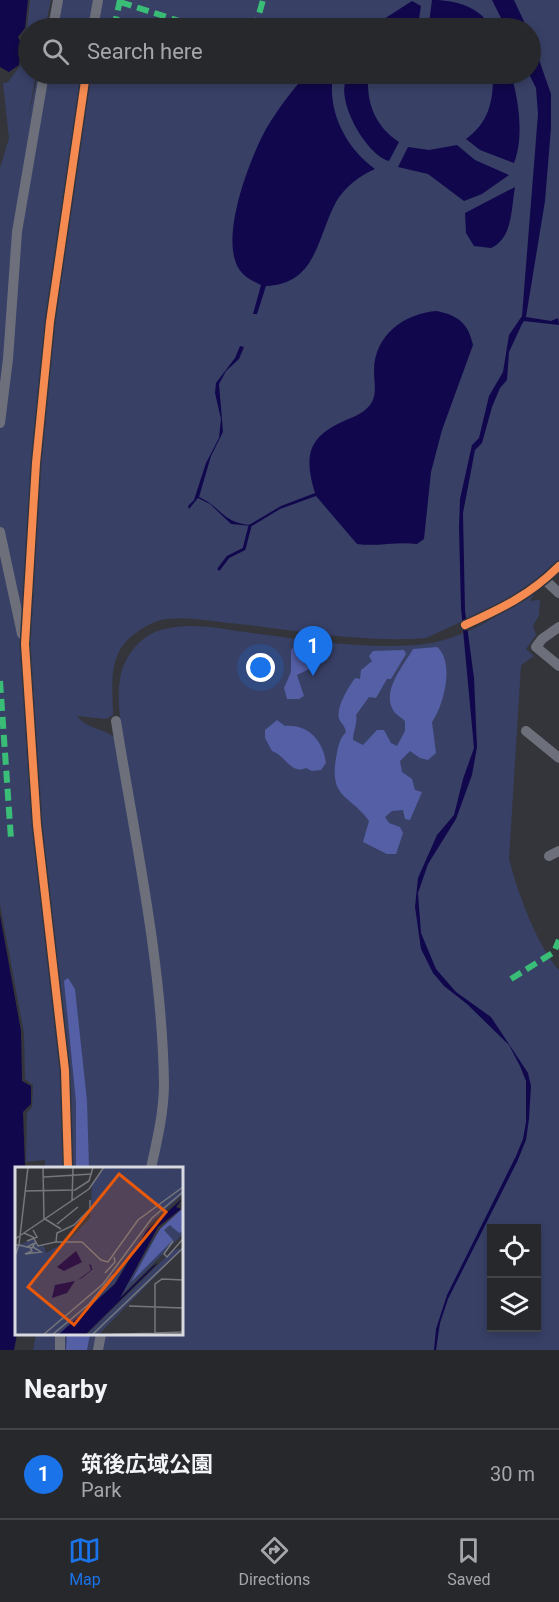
<!DOCTYPE html>
<meta charset="utf-8">
<style>
:root{--surface:#27282c;--page:#333438;--text:#f1f3f6;--muted:#a4a6a9;--line:#434448;--accent:#1a73e8}
body{margin:0;font-family:Roboto,"Noto Sans JP",sans-serif;background:var(--page);color:var(--text)}
.controls{position:absolute;right:18px;bottom:18px;display:grid;overflow:hidden;border-radius:0px;box-shadow:0 3px 9px #0003}
.controls button{width:54px;height:54px;display:grid;place-items:center;padding:0;border:0;border-bottom:2px solid var(--line);background:var(--surface);color:var(--text);font:30px sans-serif}
.you{position:absolute;left:261px;top:668px;width:21px;height:21px;margin:-15px;border:4px solid #fff;border-radius:50%;background:#1a73e8;box-shadow:0 0 0 9px #1a73e833}
.badge{display:grid;place-items:center;width:39px;height:39px;border-radius:50%;background:var(--accent);color:#fff;font-size:20px;font-weight:700}
.pin{position:absolute;translate:-50% -50px;filter:drop-shadow(0 2px 3px #0008)}
.pin::after{content:'';position:absolute;top:32px;width:21px;height:18px;background:inherit;clip-path:polygon(0 0,100% 0,50% 100%)}
.list{margin:0;padding:0;list-style:none}
h2{display:flex;justify-content:space-between;align-items:center;height:78px;margin:0;padding:0 24px;font-size:26px}
h2 small{font-size:20px;font-weight:400;color:var(--muted)}
.list li{display:grid;grid-template-columns:39px 1fr auto;gap:18px;align-items:center;box-sizing:border-box;height:90px;padding:0 24px;border-top:2px solid var(--line)}
.list b{display:block;font-size:22px;white-space:nowrap}
.list p{margin:0;font-size:20px;white-space:nowrap;color:var(--muted)}
.list em{font-size:20px;font-style:normal;color:var(--muted)}
.icon{flex:none;width:33px;height:33px;fill:none;stroke:currentColor;stroke-width:2;stroke-linecap:round;stroke-linejoin:round}
.map{position:relative;flex:none;width:559px;height:1350px;overflow:hidden}
.search{position:absolute;background:var(--surface);box-shadow:0 3px 9px #0003;left:18px;right:18px;top:18px;height:66px;display:flex;align-items:center;gap:15px;box-sizing:border-box;padding:0 21px;border-radius:33px;color:var(--muted);font-size:22px}
.sheet{height:168px;background:var(--surface)}
nav{display:flex;justify-content:space-around;align-items:center;box-sizing:border-box;height:84px;border-top:2px solid var(--line);background:var(--surface);font-size:16px;color:var(--muted)}
nav a{display:grid;justify-items:center;gap:3px}
nav .on{color:var(--accent)}
.map>svg:first-child{display:block}
</style>
<div class="map">
<svg width="559" height="1350" viewBox="0 0 559 1350">
<rect width="100%" height="100%" fill="#34353a"/>
<path fill="#384066" fill-rule="evenodd" d="M30,0H51L45,28H28V74H36L28,119L38,74H530V28H47L54,0H559V561L533,589L426,638C364,643 300,631 239,624C215,622 190,616 166,619C151,621 133,633 124,644C108,664 113,693 113,715L106,719L77,716C87,729 102,728 114,737L122,735C119,709 114,678 129,655C136,644 148,633 161,630C189,621 223,629 252,633C306,640 361,649 416,645C457,643 501,615 535,592L530,601L540,600L539,615L533,626L536,635L526,649L534,656L521,665L509,859C517,891 537,946 559,970V1350H33L36,1334H182V1168H45V1160L26,1162L27,1113L32,1107L33,1085L25,1079L24,1033L0,904V168L9,138L3,83L8,82L21,65L22,40L27,28ZM492,1228H536V1328H492Z"/>
<g fill="#545fa5">
<path d="M305,641L312,644L315,651L309,669L297,675L304,696L299,699H287L284,688L291,672V650L297,643Z"/>
<path d="M437,647C455,662 444,705 432,722L436,753L428,760L420,758L410,751L400,761L402,772L412,779L415,790L422,792L410,820L405,819L403,810L392,811L385,817L389,823L400,827L403,833L396,854H387L363,842L369,821C351,795 329,799 336,758C338,748 339,739 346,732C345,726 341,723 339,719C336,707 348,688 355,678L360,679L361,670L372,661L369,656L373,651L404,650L406,654L391,679H387L376,698L369,697L356,715C358,721 353,732 353,740L363,745L377,730H384L391,743L397,746L405,731V721C401,717 394,714 392,708C383,689 404,665 413,649Z"/>
<path d="M277,720L285,726C309,724 323,741 326,763L321,770L312,771L306,768C291,775 285,755 272,751L265,738V730Z"/>
<path d="M68,978L75,989L87,1101L89,1168H76V1102L64,981Z"/>
<path d="M67,1334H90L87,1350H66Z"/>
</g>
<g fill="#11074c">
<path d="M0,0H28L25,28L18,37L21,43L19,65L9,72L0,67Z"/>
<path d="M432,0C454,0 480,6 491,28H453L429,23Z"/>
<path d="M492,0H514L527,28H506Z"/>
<path d="M412,1L421,6L418,25L407,28H370Z"/>
<path d="M531,37L551,94V128L545,201L526,317L551,321L558,318L559,325L524,321L522,324L509,352L507,380L500,388L492,407L482,443L475,450L463,513L465,611L474,678L477,747L472,775L456,819L428,864L418,893L421,933L436,969L456,992L491,1017L528,1073L531,1086L529,1119L526,1140L517,1162L448,1299L440,1323L436,1350H434L436,1329L447,1295L516,1156L523,1139L526,1122V1081L520,1066L509,1045L467,1004L444,986L433,973L421,949L415,907L418,878L437,835L454,815L463,779L474,748L461,608L459,527L460,499L472,445L479,438L489,396L503,372L509,335L522,316L538,114L536,88L529,74Z"/>
<path d="M307,74H333C327,111 345,147 375,169C359,176 345,187 336,202C317,237 317,284 266,286L257,314H253L261,285C253,281 244,277 239,269C219,238 250,158 266,129C278,109 292,90 307,74Z"/>
<path d="M503,74L511,75C519,100 524,138 514,163L480,150L466,139C488,123 493,103 493,77Z"/>
<path d="M348,76L368,84C368,108 378,128 399,142L389,161C366,155 333,97 348,76Z"/>
<path d="M457,145L475,160L509,175L482,194L464,201L428,174L398,167L408,147L429,150Z"/>
<path d="M515,187C511,209 513,238 491,248L474,246L466,233L465,213Z"/>
<path d="M437,311C459,316 468,323 473,345L442,430L431,472L424,539L417,544C397,541 378,547 357,544L316,496L280,509L252,526L231,524L210,504L198,498L189,509L188,506L194,500L206,463L219,438L221,419L215,393L216,383L235,358L240,346L244,347L239,359L226,371L219,384L223,432L211,456L199,497C220,506 222,522 249,525L281,506L315,493C304,456 307,437 346,420C356,416 366,412 372,402C377,392 374,382 374,371C374,335 405,313 437,311Z"/>
<path d="M0,915L21,1031L22,1081L31,1086V1104L23,1112L25,1168H16L17,1334L14,1350H0Z"/>
</g>
<g fill="none" stroke-linecap="round" stroke-linejoin="round">
<path stroke="#11074c" stroke-width="3" d="M219,569L228,557L244,549L250,526"/>
<g stroke="#6d707b" stroke-width="10">
<path d="M53,28L58,0"/>
<path d="M93,28L98,0"/>
<path d="M0,423L8,359L17,232L44,74"/>
<path d="M0,532L22,634"/>
<path d="M545,580L559,593"/>
<path d="M465,625C502,608 530,595 559,566"/>
<path d="M559,627L542,639L536,647L559,666"/>
<path d="M116,721C135,841 162,961 164,1083C164,1112 157,1141 151,1168"/>
<path d="M526,731L559,758"/>
<path d="M549,856L559,851"/>
<path d="M68,1168L65,1070L37,825L25,644L36,463L50,322L86,74"/>
<path d="M60,1350V1334"/>
<path d="M98,1350L101,1334"/>
</g>
<g stroke="#3abd76" stroke-width="6" stroke-dasharray="12 6" stroke-linecap="butt">
<path d="M120,2L201,28"/>
<path d="M114,28L120,0"/>
<path d="M251,28L257,21L263,0"/>
<path d="M229,80L230,74"/>
<path d="M0,681L11,839"/>
<path d="M511,979L554,952L559,940"/>
</g>
<defs>
<g id="cycleway">
<path d="M465,625C502,608 530,595 559,566"/>
<path d="M68,1168L65,1070L37,825L25,644L36,463L50,322L86,74"/>
</g>
</defs>
<use href="#cycleway" stroke="#30333e" stroke-width="11"/>
<use href="#cycleway" stroke="#f68b52" stroke-width="8"/>
</g>
<g transform="translate(15 1167)">
<rect width="168" height="168" fill="#34353a"/>
<path d="M90,0L168,2V27L135,57L100,116L51,163L42,168H0V79L19,72L23,80L29,79L31,86L55,72L75,51L77,17ZM168,42V67L105,130L142,66ZM168,81L83,168H71L158,83Z" fill="#384066"/>
<path d="M168,41V64L164,66L155,58L149,63L158,73L116,115L145,62Z" fill="#545fa5"/>
<path d="M168,31L161,40L166,42L143,60L105,131L138,99L143,96L70,168H43L100,117L132,63ZM61,84L67,95L74,97L76,98L77,102H78L67,111L63,113L76,103L74,97L67,95L49,104L42,100ZM60,114L52,126L37,131L40,118Z" fill="#11074c"/>
<path fill="none" stroke="#76777d" stroke-width="1.5" d="M28,0L29,52M29,10L77,7M10,24L60,23L74,14L78,0M57,33L58,0M30,52L46,62M42,57L63,40M9,66L18,70L23,79L41,75L42,66L59,58L75,42V33M0,72L74,22L89,0M12,74L22,70L18,63M158,74L149,87L152,90L168,72M41,75H67L86,93L93,95L123,53L168,20M0,78H4L13,0M15,81L17,84L10,87L26,85L18,80M0,89L4,78L12,80L17,81L20,76L12,80M90,106L100,95L99,90M114,139L168,141M140,167V117L147,112L168,113M28,168L88,117L137,51L168,25M37,168L74,137L98,108M77,168L168,81M85,168L168,165"/>
<path fill="#e8590c" fill-opacity="0.15" stroke="#e8590c" stroke-width="3" d="M104,7L151,45L59,158L13,120Z"/>
<rect width="168" height="168" fill="none" stroke="#d8dae1" stroke-width="3"/>
</g>
</svg>
<div class="controls">
<button><svg class="icon" aria-label="locate" viewBox="0 0 24 24"><circle cx="12" cy="12" r="6"/><path d="M12 2v4M12 18v4M2 12h4M18 12h4"/></svg></button>
<button><svg class="icon" aria-label="layers" viewBox="0 0 24 24"><path d="M12 4l9 5-9 5-9-5zM3 14l9 5 9-5"/></svg></button>
</div>
<div class="you"></div>
<div class="pin badge" style="left:313px;top:676px">1</div>
<div class="search"><svg class="icon" aria-label="search" viewBox="0 0 24 24"><circle cx="10" cy="10" r="6"/><path d="M15 15l6 6"/></svg>Search here</div>
</div>
<section class="sheet">
<h2>Nearby<small></small></h2>
<ul class="list">
<li><span class="badge">1</span><div><b>筑後広域公園</b><p>Park</p></div><em>30 m</em></li>
</ul>
</section>
<nav>
<a class="on"><svg class="icon" aria-label="map" viewBox="0 0 24 24"><path d="M3 6l6-2 6 2 6-2v14l-6 2-6-2-6 2zM9 4v14M15 6v14"/></svg>Map</a>
<a><svg class="icon" aria-label="directions" viewBox="0 0 24 24"><path d="M12 3l9 9-9 9-9-9zM9 14v-3h6M13 9l2 2-2 2"/></svg>Directions</a>
<a><svg class="icon" aria-label="saved" viewBox="0 0 24 24"><path d="M7 4h10v16l-5-4-5 4z"/></svg>Saved</a>
</nav>
